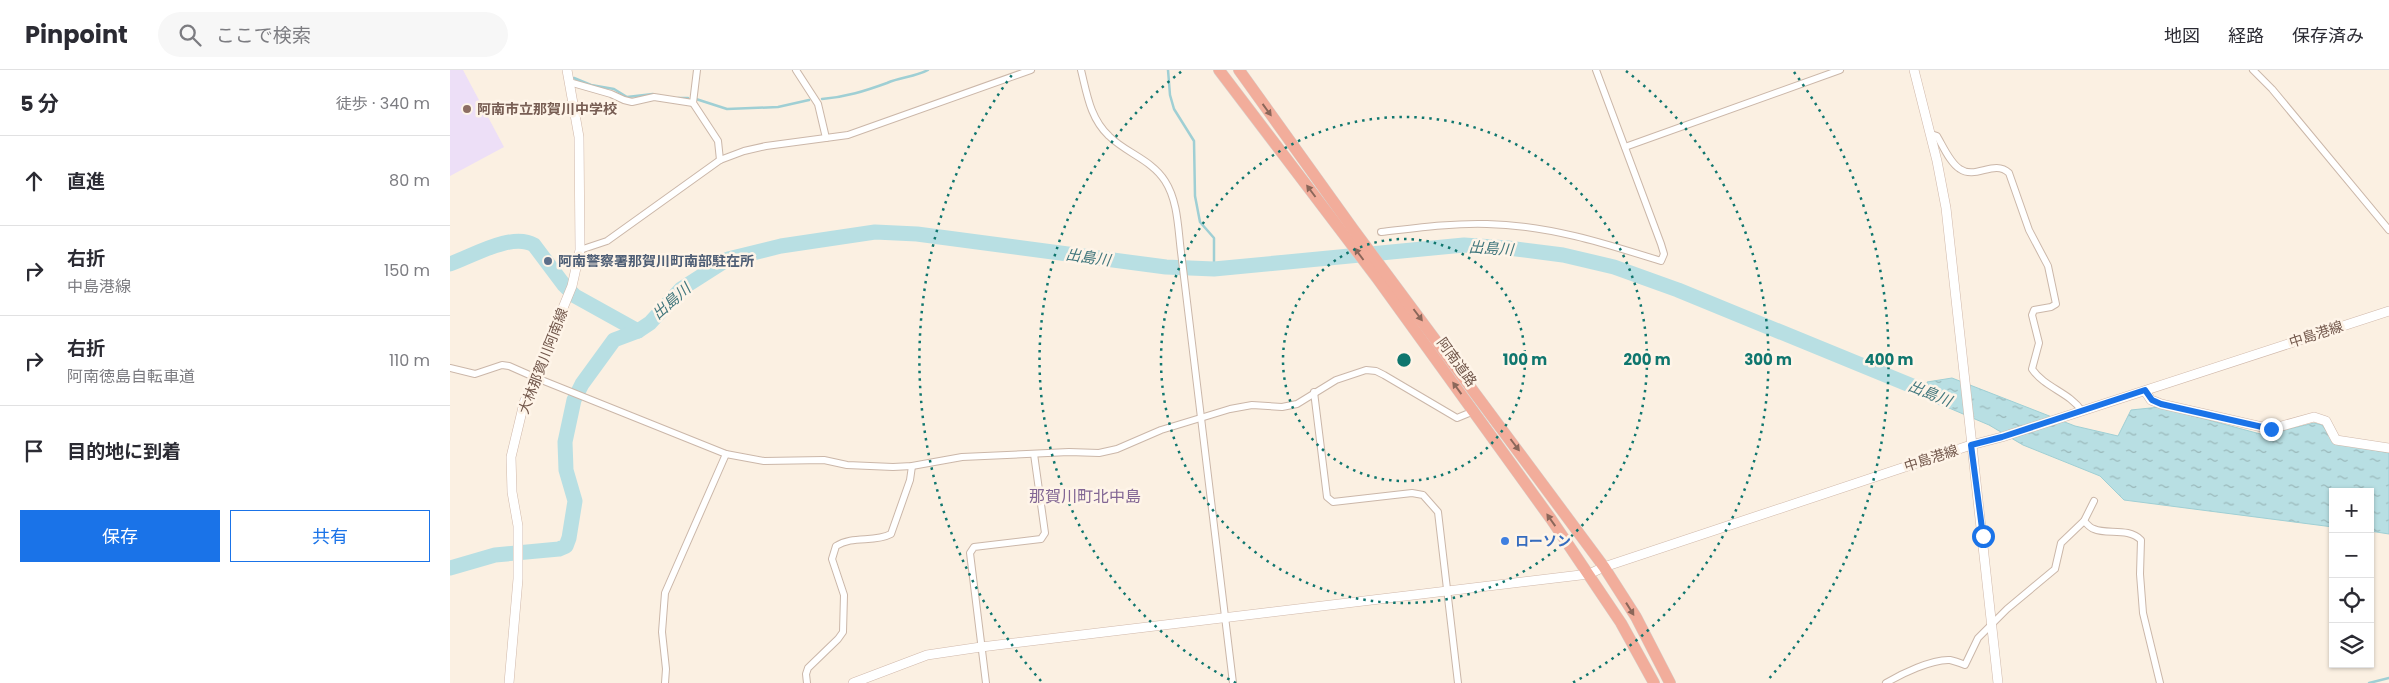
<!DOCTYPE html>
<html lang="ja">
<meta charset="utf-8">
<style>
:root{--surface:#fff;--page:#f7f7f7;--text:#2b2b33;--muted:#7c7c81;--line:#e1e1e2;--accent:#1a73e8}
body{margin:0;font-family:Poppins,"Noto Sans JP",sans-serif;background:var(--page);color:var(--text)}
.controls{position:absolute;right:15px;bottom:15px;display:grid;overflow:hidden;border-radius:0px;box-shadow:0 1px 4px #0004}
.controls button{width:45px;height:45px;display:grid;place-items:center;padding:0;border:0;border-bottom:1px solid var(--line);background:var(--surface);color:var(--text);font:25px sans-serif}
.stop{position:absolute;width:15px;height:15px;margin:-11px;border:4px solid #1a73e8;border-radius:50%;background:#fff}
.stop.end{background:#1a73e8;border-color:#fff;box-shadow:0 1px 5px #0008}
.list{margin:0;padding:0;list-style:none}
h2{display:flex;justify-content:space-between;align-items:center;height:65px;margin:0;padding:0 20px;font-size:21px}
h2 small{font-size:16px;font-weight:400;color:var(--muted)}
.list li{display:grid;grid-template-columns:32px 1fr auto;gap:15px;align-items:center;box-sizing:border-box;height:90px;padding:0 20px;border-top:1px solid var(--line)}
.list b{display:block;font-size:19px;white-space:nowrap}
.list p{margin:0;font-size:16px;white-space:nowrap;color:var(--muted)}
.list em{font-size:16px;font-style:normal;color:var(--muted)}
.actions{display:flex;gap:10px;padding:15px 20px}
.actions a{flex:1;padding:11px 0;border:1px solid var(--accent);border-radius:0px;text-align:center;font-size:18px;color:var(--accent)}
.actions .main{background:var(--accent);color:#fff}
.icon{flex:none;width:28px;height:28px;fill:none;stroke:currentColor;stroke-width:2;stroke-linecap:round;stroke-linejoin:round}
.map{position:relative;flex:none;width:1939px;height:613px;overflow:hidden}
header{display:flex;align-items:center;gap:30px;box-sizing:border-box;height:70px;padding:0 25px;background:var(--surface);border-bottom:1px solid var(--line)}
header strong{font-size:24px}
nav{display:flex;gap:28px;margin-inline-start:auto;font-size:18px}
.search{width:350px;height:45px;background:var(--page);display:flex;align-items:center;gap:12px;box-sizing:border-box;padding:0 18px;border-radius:28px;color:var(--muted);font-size:19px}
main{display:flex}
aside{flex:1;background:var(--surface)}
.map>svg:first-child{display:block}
</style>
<header>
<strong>Pinpoint</strong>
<div class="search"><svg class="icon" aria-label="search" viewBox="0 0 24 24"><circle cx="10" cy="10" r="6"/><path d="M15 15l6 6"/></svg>ここで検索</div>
<nav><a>地図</a><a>経路</a><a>保存済み</a></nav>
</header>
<main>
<aside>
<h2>5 分<small>徒歩 · 340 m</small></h2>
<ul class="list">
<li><svg class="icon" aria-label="ahead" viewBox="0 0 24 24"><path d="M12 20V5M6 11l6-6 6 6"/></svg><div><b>直進</b></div><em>80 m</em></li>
<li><svg class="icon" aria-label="right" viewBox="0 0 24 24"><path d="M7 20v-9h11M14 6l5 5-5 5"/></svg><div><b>右折</b><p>中島港線</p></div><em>150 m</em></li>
<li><svg class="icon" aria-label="right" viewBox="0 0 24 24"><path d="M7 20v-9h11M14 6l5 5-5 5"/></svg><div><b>右折</b><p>阿南徳島自転車道</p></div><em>110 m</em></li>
<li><svg class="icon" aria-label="arrive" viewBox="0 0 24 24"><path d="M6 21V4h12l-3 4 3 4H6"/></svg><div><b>目的地に到着</b></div></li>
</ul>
<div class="actions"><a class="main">保存</a><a>共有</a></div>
</aside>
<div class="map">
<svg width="1939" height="613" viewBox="0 0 1939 613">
<defs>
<pattern id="water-ripples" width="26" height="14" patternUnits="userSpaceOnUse" patternTransform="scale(1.25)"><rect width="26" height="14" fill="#b8dfe3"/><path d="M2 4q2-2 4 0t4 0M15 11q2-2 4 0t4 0" fill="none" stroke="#9ab8ba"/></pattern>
</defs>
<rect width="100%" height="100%" fill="#fbf0e2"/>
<path fill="#eddff7" d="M0,0H13L54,77L0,106Z"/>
<path fill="url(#water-ripples)" stroke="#9fcfd4" d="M1502,308L1625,356L1668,366L1681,340L1710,337L1814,365L1864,353L1872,355L1885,373L1939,383V464L1920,461V422H1883V457L1674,430L1650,406L1573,375L1539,355L1485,332L1477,312Z"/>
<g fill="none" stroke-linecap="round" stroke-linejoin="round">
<g stroke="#9fcfd4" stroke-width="2.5">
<path d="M718,0L720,25L724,39L744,71L745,126L750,152L764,168V199"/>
<path d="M124,8L141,15L164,19L177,27L203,24"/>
<path d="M228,28H238"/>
<path d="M246,29L277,39L328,37L359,30"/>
<path d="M372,29C396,27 415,21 437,13C451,7 465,7 478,0"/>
<path d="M1919,613L1939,608"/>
</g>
<g stroke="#b8dfe3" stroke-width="15">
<path d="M0,194C23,186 62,162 84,175L114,215L125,226L188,261"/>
<path d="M0,498L45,485L109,479L116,476L119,468L125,431L116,400L115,372L124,330L132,314L164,270L188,261L200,253L231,219L278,189L331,176L425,162L467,164L716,197L764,199L1014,175L1058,178L1113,185L1164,197L1228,220L1499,331"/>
</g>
<defs>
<g id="street">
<path d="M247,0L243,33L268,71L270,90"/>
<path d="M346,0L368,34L376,68"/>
<path d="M631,0C637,24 640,48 659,66C676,83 702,90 715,111C728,131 728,159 731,182L783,613"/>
<path d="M1803,0L1822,19L1939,160"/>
<path d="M119,12L161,24L174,30L182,32L204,27L243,33"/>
<path d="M1481,64L1487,66C1493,76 1500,93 1510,99C1526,110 1544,89 1559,103L1579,160L1598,196L1606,234L1601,237L1584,240L1582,245L1589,273L1582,299C1595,318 1619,322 1632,341"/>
<path d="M1175,77L1390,0"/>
<path d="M931,162C966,158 1001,153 1037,154C1097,155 1154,173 1211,191L1214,184L1211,174L1146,0"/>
<path d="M130,180L157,171L270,90L294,81L316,76L398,65L581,0"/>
<path d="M0,298L25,304L52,295L59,296L84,307L276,384L314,391L374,390L397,395L443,397L462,396L512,387L619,382L649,383L667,379L711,360L780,339L802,335L832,337L847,334L886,310L916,300L926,301L934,305L1007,348L1024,341"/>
<path d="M864,322L877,427L883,432L962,423L973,425L988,442L1008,613"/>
<path d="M1634,451C1637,454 1640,458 1644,459C1657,465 1678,457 1691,470L1690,504L1693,543L1710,613"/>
<path d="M215,613L216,599L212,562L215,523L276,384"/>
<path d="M357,613L356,604L358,598L388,569L393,562L394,525L382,489L386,476C403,465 424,473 441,464L460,410L462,396"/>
<path d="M536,613L520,483L524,477L591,469L595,463L584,384"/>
<path d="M1436,613C1451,604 1482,589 1500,590C1505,591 1510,593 1515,595L1528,568L1557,539L1605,499L1611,473L1634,451L1644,431"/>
</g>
<g id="secondary">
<path d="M1464,0L1487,91L1496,138L1548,613"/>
<path d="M1695,321L1701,330L1711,334L1821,359L1864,347L1876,351L1886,370L1939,378"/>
<path d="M59,613L68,509V456L62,422L61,387L74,333L122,216L130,180L129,67L117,0"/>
<path d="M403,613L477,585L531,577L1139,504L1154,497L1521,375L1552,367L1939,241"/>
</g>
<g id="highway">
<path d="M769,0L927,208L1101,449L1171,553L1204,613"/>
<path d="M789,0L903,159L1154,497L1186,547L1220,613"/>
</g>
</defs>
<use href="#street" stroke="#cbb7a9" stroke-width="8"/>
<use href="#secondary" stroke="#d0b8aa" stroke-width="10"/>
<use href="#highway" stroke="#d7d0cc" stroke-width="12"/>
<use href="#street" stroke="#fff" stroke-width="6"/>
<use href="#secondary" stroke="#fff" stroke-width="9"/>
<use href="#highway" stroke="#f2ad9b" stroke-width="11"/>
</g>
<defs><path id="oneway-solid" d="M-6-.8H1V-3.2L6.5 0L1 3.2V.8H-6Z" transform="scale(1.25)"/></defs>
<g fill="#8b675a">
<use href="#oneway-solid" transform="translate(817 40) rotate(54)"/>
<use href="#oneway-solid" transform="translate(861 121) rotate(-127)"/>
<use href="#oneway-solid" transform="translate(909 184) rotate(-127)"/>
<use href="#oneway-solid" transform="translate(968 245) rotate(53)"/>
<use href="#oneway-solid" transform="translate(1007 318) rotate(-126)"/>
<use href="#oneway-solid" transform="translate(1065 375) rotate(53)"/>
<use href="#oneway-solid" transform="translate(1101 450) rotate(-125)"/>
<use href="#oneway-solid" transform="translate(1180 539) rotate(58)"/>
</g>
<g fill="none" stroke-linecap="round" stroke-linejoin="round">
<path stroke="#1a73e8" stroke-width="6" d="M1533,466L1521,375L1552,367L1695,320L1702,330L1711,334L1821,359"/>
</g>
<g fill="none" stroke="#0f766e" stroke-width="2.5" stroke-dasharray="2.5 5">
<circle cx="954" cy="290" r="121"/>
<circle cx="954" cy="290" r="243"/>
<path d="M786 613A364 364 0 0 1 732 1M1176 1A364 364 0 0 1 1122 613"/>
<path d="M591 611A485 485 0 0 1 564 2M1344 2A485 485 0 0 1 1317 611"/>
</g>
<circle fill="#8d6e63" stroke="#fef4e8" stroke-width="2" cx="17" cy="39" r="5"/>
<circle fill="#5c6f8a" stroke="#fef4e8" stroke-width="2" cx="98" cy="191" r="5"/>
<circle fill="#3f7fe0" stroke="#fef4e8" stroke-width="2" cx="1055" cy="471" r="5"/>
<g text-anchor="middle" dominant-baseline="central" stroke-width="5" stroke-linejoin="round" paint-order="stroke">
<g font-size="14" font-weight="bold" fill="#785e54" stroke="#fef4e8" text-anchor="start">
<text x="27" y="39">阿南市立那賀川中学校</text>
</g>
<g font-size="14" font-weight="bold" fill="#4e5e75" stroke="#fef4e8" text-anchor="start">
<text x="108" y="191">阿南警察署那賀川町南部駐在所</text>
</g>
<g font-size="14" fill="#71564a" stroke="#fef4e8">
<text transform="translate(1866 264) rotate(-18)">中島港線</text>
<text transform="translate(93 291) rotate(-69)">大林那賀川阿南線</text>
<text transform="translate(1007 292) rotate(54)">阿南道路</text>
<text transform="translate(1481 388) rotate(-18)">中島港線</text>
</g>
<g font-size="14" font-weight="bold" fill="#366cbe" stroke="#fef4e8" text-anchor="start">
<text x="1065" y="471">ローソン</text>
</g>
<g font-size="15" font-style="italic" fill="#42777d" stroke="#fef4e8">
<text transform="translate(1041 178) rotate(4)">出島川</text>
<text transform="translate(638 187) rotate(8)">出島川</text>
<text transform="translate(221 231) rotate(-41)">出島川</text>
<text transform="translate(1480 323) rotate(22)">出島川</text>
</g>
<g font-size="16" fill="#826694" stroke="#fef4e8">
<text x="635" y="426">那賀川町北中島</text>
</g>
</g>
<circle cx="954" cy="290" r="8" fill="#0f766e" stroke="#fef4e8" stroke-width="2.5"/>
<g font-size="15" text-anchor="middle" font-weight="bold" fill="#0f766e" stroke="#fef4e8" stroke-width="5" stroke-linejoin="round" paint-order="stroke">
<text x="1075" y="295">100 m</text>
<text x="1197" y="295">200 m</text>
<text x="1318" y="295">300 m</text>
<text x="1439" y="295">400 m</text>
</g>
</svg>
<div class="controls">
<button>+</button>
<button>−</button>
<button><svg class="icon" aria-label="locate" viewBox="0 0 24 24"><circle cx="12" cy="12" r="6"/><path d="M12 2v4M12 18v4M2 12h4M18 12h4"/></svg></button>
<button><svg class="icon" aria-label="layers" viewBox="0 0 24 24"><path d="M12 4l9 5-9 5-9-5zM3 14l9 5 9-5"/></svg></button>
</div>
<div class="stop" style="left:1533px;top:466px"></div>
<div class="stop end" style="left:1821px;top:359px"></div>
</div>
</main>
